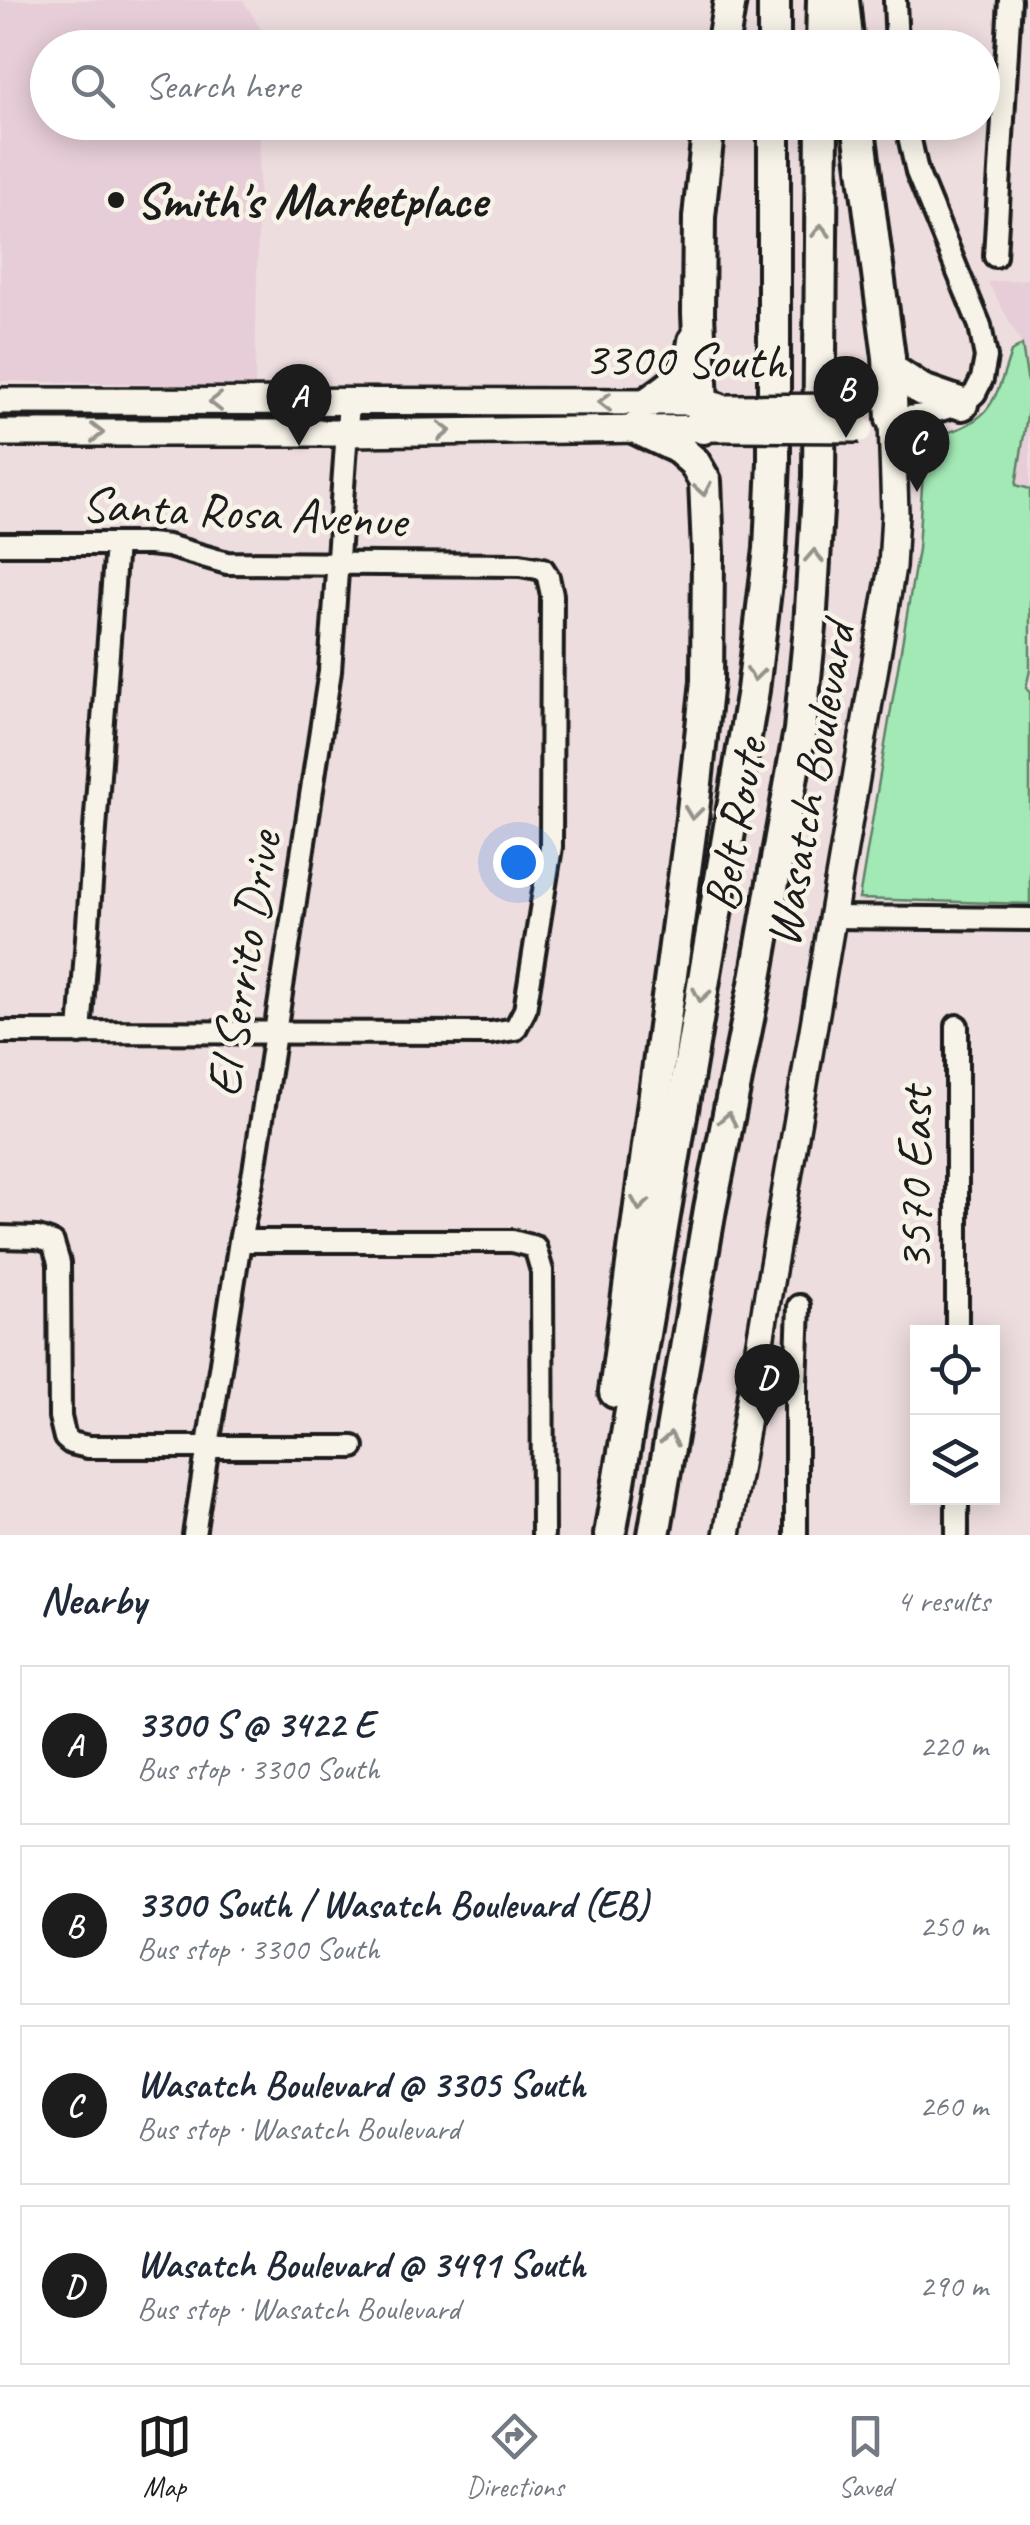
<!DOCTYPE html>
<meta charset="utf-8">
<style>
:root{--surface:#fff;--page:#f2f2f3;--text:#1f2937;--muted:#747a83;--line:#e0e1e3;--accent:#1c1c1c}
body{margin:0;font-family:Caveat,sans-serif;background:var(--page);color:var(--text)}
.controls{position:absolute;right:30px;bottom:30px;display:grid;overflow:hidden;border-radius:0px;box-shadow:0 5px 25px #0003}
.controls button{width:90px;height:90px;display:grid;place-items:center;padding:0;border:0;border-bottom:2px solid var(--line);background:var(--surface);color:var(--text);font:50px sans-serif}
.you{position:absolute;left:518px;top:862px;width:35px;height:35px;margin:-25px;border:8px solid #fff;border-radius:50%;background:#1a73e8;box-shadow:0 0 0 15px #1a73e833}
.badge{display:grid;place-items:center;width:65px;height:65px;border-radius:50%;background:var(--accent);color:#fff;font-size:32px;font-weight:700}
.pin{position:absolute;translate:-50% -82px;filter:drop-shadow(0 2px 5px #0008)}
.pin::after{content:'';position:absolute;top:52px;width:35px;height:30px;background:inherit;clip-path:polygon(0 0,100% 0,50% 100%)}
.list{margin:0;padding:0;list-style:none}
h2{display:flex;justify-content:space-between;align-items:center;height:130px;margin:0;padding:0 40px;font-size:42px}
h2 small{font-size:32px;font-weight:400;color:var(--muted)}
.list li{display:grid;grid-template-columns:65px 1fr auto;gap:30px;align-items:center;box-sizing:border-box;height:160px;margin:0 20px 20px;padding:0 20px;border:2px solid var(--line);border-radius:0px}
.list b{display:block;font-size:38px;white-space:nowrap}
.list p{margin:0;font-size:32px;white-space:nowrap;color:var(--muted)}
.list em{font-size:32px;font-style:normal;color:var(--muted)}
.icon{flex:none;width:55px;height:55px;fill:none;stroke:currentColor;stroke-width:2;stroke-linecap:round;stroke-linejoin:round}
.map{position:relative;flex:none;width:1030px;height:1535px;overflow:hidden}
.search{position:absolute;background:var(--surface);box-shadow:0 5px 25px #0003;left:30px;right:30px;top:30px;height:110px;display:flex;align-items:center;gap:25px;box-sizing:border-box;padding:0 35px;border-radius:55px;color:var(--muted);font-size:38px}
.sheet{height:850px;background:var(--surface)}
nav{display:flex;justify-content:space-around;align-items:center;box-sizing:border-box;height:140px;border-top:2px solid var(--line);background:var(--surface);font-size:28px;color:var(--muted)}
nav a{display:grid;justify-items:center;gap:5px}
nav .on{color:var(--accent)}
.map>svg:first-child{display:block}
</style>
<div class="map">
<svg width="1030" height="1535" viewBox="0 0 1030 1535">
<rect width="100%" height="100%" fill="#eedddf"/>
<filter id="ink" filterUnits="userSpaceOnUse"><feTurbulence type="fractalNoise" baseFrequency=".01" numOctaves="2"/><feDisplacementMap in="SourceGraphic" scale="20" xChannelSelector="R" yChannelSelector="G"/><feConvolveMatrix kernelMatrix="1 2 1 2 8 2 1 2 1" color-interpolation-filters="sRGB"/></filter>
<g filter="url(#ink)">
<g fill="#e7cdd8">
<path d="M0,0H243L262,31L261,47L48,48V122L260,123L255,386L0,381Z"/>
<path d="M1030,279V388L1022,345L988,282Z"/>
<path d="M1030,397V489L1016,486Z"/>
</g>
<path fill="#a2e9b5" stroke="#5f8268" stroke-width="2.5" d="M1022,345L1030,397L1016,485L1030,489V670L1026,688L1030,693V904L859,899L918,549L925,439C988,423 992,412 1011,352Z"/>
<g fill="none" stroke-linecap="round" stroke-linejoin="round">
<defs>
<g id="minor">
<path d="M895,0L897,48"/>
<path d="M995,256L1010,0"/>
<path d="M892,419L924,415L964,403L975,393L982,379L986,357L980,326L917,172L906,122"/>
<path d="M0,544H149L168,546L227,563L520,565L543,569L548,577L552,595L551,847L525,1010L515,1029L491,1033L0,1032"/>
<path d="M833,917L1030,919"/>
<path d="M80,1033L116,544"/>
<path d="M0,1237L38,1238L53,1243L59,1263L60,1417L65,1438L71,1443L88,1447H353"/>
<path d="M240,1241H512L535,1247L542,1271L543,1535"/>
<path d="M957,1332V1026"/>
<path d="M194,1535L240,1241L254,1171L330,671L349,402"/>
<path d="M796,1535V1384L799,1306"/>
<path d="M957,1535V1498"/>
</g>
<g id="major">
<path d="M0,401L703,402L718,406"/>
<path d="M0,433H347L723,428"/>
<path d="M727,1535L892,567L895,514L892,419"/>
</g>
<g id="highway">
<path d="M774,0V48"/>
<path d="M843,0L848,48"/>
<path d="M722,48L730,0"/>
<path d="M822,48L823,0"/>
<path d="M858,122L889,357L892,419"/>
<path d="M890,369L922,390L962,404"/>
<path d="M649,402C676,383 690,376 694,341"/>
<path d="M703,428L698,313L699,217L709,122"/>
<path d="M615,1392L693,811L707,681L708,552L705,481L694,462L678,448L636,428"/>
<path d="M610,1535L753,690L770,549L774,462V122"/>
<path d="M654,1535L710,1209L755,984L800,730L810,627L819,477L822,122"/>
</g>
</defs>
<use href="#minor" stroke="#1c1c1c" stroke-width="28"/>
<use href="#major" stroke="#1c1c1c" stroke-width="32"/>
<use href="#highway" stroke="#1c1c1c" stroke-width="38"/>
<use href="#minor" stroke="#f7f3e8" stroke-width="20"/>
<use href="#major" stroke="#f7f3e8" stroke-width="25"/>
<use href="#highway" stroke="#f7f3e8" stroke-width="30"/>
<defs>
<g id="major-bridge">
<path d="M728,408L860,407"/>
<path d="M728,428L860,429"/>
</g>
</defs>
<use href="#major-bridge" stroke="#1c1c1c" stroke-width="32" stroke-linecap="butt"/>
<use href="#major-bridge" stroke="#f7f3e8" stroke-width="25"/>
</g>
<defs><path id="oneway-chevron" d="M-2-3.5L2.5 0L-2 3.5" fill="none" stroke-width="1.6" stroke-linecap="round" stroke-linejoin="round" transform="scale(2.5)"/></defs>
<g stroke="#94928c">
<use href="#oneway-chevron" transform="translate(821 231) rotate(-90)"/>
<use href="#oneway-chevron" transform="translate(216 402) rotate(-180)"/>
<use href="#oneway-chevron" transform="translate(605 402) rotate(-180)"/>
<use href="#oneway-chevron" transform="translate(444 431) rotate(-1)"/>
<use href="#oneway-chevron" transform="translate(97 433)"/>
<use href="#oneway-chevron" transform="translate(703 489) rotate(79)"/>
<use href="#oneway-chevron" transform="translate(814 556) rotate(-87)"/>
<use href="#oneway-chevron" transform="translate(755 674) rotate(97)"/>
<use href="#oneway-chevron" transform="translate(693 813) rotate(97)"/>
<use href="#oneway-chevron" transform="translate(701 995) rotate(100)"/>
<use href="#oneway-chevron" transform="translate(728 1119) rotate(-79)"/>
<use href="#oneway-chevron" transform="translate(640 1204) rotate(98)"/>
<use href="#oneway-chevron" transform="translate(670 1439) rotate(-80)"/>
</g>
</g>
<circle fill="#1c1c1c" stroke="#f7f3e8" stroke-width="4" cx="116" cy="200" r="10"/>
<g text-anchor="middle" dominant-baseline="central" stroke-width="9" stroke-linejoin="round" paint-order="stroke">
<g font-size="50" font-weight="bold" fill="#1c1c1c" stroke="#f7f3e8" text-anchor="start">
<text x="136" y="200">Smith's Marketplace</text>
</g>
<g font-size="50" fill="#1c1c1c" stroke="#f7f3e8">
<text transform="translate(685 360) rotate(1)">3300 South</text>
<text transform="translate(244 512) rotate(3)">Santa Rosa Avenue</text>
<text transform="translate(810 785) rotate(-80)">Wasatch Boulevard</text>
<text transform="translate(735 825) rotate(-80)">Belt Route</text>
<text transform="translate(243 964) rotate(-81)">El Serrito Drive</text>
<text transform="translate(914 1179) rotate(-90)">3570 East</text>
</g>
</g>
</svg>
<div class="controls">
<button><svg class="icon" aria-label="locate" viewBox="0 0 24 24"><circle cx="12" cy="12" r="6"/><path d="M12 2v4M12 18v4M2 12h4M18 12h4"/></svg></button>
<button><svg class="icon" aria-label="layers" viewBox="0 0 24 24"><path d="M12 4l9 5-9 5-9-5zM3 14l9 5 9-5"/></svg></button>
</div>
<div class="you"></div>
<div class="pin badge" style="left:299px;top:446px">A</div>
<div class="pin badge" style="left:846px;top:438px">B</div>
<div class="pin badge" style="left:917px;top:492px">C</div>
<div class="pin badge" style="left:767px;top:1426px">D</div>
<div class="search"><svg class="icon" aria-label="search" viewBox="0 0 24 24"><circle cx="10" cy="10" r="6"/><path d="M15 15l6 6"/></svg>Search here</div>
</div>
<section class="sheet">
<h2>Nearby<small>4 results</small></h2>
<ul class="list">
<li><span class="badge">A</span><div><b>3300 S @ 3422 E</b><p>Bus stop · 3300 South</p></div><em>220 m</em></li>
<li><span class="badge">B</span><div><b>3300 South / Wasatch Boulevard (EB)</b><p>Bus stop · 3300 South</p></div><em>250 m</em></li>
<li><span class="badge">C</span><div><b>Wasatch Boulevard @ 3305 South</b><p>Bus stop · Wasatch Boulevard</p></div><em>260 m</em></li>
<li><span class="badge">D</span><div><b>Wasatch Boulevard @ 3491 South</b><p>Bus stop · Wasatch Boulevard</p></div><em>290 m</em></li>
</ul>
</section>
<nav>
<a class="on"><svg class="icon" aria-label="map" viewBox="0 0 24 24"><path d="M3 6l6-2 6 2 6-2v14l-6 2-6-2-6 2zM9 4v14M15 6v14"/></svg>Map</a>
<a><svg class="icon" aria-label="directions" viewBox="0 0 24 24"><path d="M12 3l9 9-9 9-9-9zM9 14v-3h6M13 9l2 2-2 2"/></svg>Directions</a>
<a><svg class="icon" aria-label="saved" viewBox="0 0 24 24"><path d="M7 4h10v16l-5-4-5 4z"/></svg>Saved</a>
</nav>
